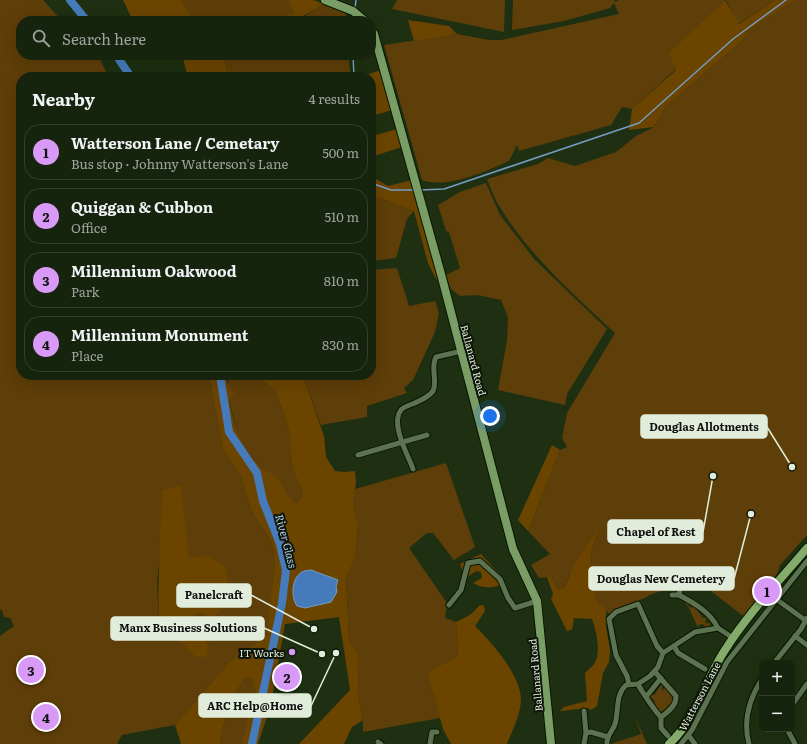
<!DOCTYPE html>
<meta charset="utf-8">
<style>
:root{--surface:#16240d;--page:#23301b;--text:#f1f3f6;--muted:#9ea49d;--line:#35412e;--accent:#d99af7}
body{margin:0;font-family:Literata,serif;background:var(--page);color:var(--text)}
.controls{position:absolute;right:12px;bottom:12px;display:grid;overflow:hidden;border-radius:8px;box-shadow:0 4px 16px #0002}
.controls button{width:36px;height:36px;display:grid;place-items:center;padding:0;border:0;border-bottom:1px solid var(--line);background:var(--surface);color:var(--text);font:20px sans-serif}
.you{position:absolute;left:490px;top:416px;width:14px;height:14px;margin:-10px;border:3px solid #fff;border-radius:50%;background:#1a73e8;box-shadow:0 0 0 6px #1a73e833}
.badge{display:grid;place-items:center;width:26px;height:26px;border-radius:50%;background:var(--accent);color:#111;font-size:13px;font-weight:700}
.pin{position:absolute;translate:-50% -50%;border:2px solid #fff;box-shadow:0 1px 4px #0006}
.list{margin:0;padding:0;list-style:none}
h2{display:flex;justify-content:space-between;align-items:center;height:52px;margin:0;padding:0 16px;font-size:17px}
h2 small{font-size:13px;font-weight:400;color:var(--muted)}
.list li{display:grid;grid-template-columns:26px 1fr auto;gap:12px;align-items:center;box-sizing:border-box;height:56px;margin:0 8px 8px;padding:0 8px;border:1px solid var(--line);border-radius:16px}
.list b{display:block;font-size:15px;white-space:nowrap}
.list p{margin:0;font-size:13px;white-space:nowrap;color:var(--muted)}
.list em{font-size:13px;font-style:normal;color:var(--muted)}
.icon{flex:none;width:22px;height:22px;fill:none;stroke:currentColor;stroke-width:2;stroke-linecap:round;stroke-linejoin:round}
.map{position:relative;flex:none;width:807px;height:744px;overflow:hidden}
.search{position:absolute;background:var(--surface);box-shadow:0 4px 16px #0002;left:16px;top:16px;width:360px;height:44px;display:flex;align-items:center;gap:10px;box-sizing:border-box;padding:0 14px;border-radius:16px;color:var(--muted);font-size:15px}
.panel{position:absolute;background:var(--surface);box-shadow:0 4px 16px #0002;left:16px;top:72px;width:360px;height:308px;border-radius:16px}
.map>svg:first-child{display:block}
</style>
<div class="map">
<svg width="807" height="744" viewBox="0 0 807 744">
<rect width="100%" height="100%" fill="#1e3011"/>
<g fill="#5e3e09" fill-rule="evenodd">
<path d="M0,0H43L62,21H21V55H98L107,74V77H21V375H209L223,451L240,475L251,510L271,541L275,560L268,635L228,663L175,725L122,735L117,744H0V636L14,626L10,618L4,617L2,610H0ZM160,554L189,558L210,617L199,613L192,617L209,646L195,657L159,620L157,582Z"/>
<path d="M181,0H289L293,13L269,21H194Z"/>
<path d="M397,0H505L504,32L392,9Z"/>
<path d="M513,0H614L615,2L619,0H725L668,53L676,69L632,109L622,107L611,125L519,151L517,145L509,161C484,172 448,189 422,180L384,45L457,34L489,40H501L619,14L614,3L610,8L564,21L512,30Z"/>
<path d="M726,0H775L738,24Z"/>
<path d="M795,0H807V535L780,565L777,574L743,616L693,577L689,581L678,583L675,592L665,590L652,594L610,615L598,602L593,588L591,552L599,529L568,578L564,588L557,589L552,577L539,578L531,565L550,554L528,531L560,450L567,447L562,438L567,413L615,333C574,295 531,257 501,209C495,200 491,189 487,179L538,164L548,158L575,166L616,152L636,136L654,127L666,106L741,42L748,31Z"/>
<path d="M324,4L345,13L348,21H292L305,16Z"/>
<path d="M224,55H348L351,77H228Z"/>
<path d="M486,183L500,215L535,260L607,329L567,394L565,405L498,390L507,340L508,317L501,300L477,295L460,296L451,289L446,275L460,268L449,232L446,231L438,205L460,192Z"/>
<path d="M371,195L414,211L407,219L396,258L371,261Z"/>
<path d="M397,268L409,306L435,301L439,313L435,332L413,380L404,388L407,393L367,406V417L321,425L305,381V375H371V270Z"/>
<path d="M228,375H255L276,391L289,431L291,462L298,483L303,491L301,499L295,503L288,499L275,476L261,467L247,453L238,436L229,400Z"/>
<path d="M446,463L475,547L454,560L433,533H427L409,548L447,603L445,618L456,622L458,656L427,672L440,718L363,732V720L358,695L359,654L349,640L346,578L355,559L358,526L353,502L355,489Z"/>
<path d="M684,601L690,603L688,606L691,608L694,606L703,618H707L705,622L707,624L710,622V626L705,627L703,624L699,625L698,628L689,608Z"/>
<path d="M245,678H252L255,691L244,740L242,744H220C224,719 230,699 245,678Z"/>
<path d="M662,684V692L664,688L675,698L668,697L675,699L663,711L659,712L656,710L654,700L650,697L651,693L654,695Z"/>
<path d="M634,715L647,744H611L641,734Z"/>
</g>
<g fill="#6b4500">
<path d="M123,0H181L194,21H133Z"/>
<path d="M289,0H313L324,4C301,18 297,21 269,21L293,13Z"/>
<path d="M725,0L739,24L775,0H795L748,31L741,42L666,106L654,127L629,130L632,109L676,70L668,53Z"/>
<path d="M408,20L449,26L457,34L414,41Z"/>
<path d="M182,55H224L228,77H188Z"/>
<path d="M381,70L392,110L372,116L376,135L397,129L402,147L371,157V77H360Z"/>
<path d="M371,176L388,186L412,180L439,279H436L428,263L414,211L371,195Z"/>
<path d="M209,375H228L227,382L234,394L229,400C234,425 240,448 260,466C264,470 271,472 275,476C284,485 285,497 295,503L301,499L303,491L298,483L291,462L289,431L276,391L255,375H305V381L324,436L326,457L335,471L344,472L355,471L356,483L353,502L358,526L355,559L346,578L349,640L359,654L358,695L363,720L352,727L344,744H299L350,690L339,617L285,624L271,704L258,744H242L255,691L252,678H245C230,699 224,719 220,744H181L175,725L228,663L267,635L275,560L271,541L251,510L240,475L223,451Z"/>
<path d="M552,445L560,450L528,531L518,520Z"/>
<path d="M181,485L189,558L209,556L225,566C229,584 233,611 210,617L199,613L192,617L209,646L206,657H195L159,620C157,577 161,534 162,491Z"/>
<path d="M600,526L591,552L593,588L598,602L606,610V627L610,650L609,662L603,673L597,706L591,710L588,708L560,711L564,707L587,701L585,673C588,670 592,667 594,664C602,653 596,630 592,619L574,618L572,630L567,631L551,599L553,594L547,577H552L557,589L564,588L576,561Z"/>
<path d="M481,554L503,578L498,586C488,588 482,588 473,583L482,578L481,572L476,571L469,576L462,570L460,564Z"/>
<path d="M480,605L484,606L485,611L475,626C492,643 520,674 521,699C521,714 512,731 507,744H451L443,729L427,672L458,656L456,622L470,615Z"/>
</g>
<path fill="#467bbb" stroke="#749dc4" d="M311,570L338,580L336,586L337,592L331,602L305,608L297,606C291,597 291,579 302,572C304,571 308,570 311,570Z"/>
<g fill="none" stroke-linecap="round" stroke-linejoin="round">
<g stroke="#749dc4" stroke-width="1.5">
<path d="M355,8L356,0"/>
<path d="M354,21V16"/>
<path d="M353,55L354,77"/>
<path d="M371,183L391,190H414"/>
<path d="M420,190L444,189L639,123L733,39L786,0"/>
</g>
<g stroke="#467bbb" stroke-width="8">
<path d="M70,0L87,21"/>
<path d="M116,55L131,77"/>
<path d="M220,375L229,432L257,473L263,501L280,544L286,570L282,603L252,744"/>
</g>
<defs>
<g id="minor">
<path d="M358,455L427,435"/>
<path d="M413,469C408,455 390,424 401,410C405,406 410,405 415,403C421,400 429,397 433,391C438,380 430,368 436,357L462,351"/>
<path d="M681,583L679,595C694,603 710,612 718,628"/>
<path d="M769,594L805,620"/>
<path d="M672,595H679"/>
<path d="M449,605L461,590L468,563L480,561L500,579L508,598L515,608L537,601"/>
<path d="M795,636L807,645"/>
<path d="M674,646L678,653L705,669"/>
<path d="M774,663L801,629L807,618"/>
<path d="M629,684L627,676L616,655L609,619L616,612L638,604L657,646L663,653"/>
<path d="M638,684C640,689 657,714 661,717C668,712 677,705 676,696L655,672"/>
<path d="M646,697L661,678"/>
<path d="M792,705L807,684"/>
<path d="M584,711L586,733"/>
<path d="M661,717V728L668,736"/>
<path d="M787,729L795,744"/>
<path d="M689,736L695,744"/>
<path d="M378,742L381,744"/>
<path d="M430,744L432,732H437"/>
<path d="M584,744L586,733L591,732L608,737"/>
<path d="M607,744C606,736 613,731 615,724C619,711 615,695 626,685L638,684L650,676L658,667L663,653L695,632L718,628L733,638"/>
<path d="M681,744L692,730L727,662L807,561"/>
<path d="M749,744C743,721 749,699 762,679"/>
</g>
<g id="primary">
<path d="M325,0L353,11L365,21"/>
<path d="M371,30L374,34L441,274L513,549L537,601L551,744"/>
</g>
<path id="trunk" d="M669,744C696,720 705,680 725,650C748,614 779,581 807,548"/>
</defs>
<use href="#minor" stroke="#071700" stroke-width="7"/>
<use href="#primary" stroke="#071700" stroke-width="10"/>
<use href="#trunk" stroke="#071700" stroke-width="10"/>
<use href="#minor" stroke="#5c7250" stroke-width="5"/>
<use href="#primary" stroke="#7a9d65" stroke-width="8"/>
<use href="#trunk" stroke="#84ab6c" stroke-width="8"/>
</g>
<circle fill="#d99af7" stroke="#0d1508" stroke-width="1.5" cx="292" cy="652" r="4"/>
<g text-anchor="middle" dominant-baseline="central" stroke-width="4" stroke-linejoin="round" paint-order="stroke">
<g font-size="10" fill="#e1edda" stroke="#0d1508">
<text transform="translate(474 360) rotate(75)">Ballanard Road</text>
<text transform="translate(535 675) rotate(-95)">Ballanard Road</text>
<text transform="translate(699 696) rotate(-62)">Watterson Lane</text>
</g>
<g font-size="10" fill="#e1edda" stroke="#0d1508" text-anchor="end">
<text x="284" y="652">IT Works</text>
</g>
<g font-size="11" font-style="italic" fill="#b3cff2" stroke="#0d1508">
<text transform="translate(287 541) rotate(75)">River Glass</text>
</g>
</g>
<path fill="none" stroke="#e1edda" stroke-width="1.5" d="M792 467L767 427M713 476L703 532M751 514L734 579M314 629L251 595M322 654L264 628M336 653L311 706"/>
<g fill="#e1edda" stroke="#0d1508" stroke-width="1.5">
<circle cx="792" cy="467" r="4"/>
<circle cx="713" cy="476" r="4"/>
<circle cx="751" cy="514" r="4"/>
<circle cx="314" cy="629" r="4"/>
<circle cx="322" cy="654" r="4"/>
<circle cx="336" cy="653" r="4"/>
</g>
<g fill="#e1edda" stroke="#e1edda" stroke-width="1.5">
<rect x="641" y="415" width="126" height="23" rx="4"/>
<rect x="608" y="520" width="95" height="23" rx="4"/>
<rect x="589" y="567" width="145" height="23" rx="4"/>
<rect x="177" y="584" width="74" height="23" rx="4"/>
<rect x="111" y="617" width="153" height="23" rx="4"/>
<rect x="199" y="694" width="112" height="23" rx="4"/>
</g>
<g font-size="11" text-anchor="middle" font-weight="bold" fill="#111">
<text x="704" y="431">Douglas Allotments</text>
<text x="656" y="536">Chapel of Rest</text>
<text x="661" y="583">Douglas New Cemetery</text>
<text x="214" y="599">Panelcraft</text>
<text x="188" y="632">Manx Business Solutions</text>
<text x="255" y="710">ARC Help@Home</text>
</g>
</svg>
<div class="controls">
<button>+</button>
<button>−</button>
</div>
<div class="you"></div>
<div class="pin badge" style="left:767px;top:591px">1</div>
<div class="pin badge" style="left:287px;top:677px">2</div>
<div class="pin badge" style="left:31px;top:670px">3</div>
<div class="pin badge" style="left:46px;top:717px">4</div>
<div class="search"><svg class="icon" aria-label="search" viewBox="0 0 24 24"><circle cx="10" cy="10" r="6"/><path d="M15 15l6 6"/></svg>Search here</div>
<section class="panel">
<h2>Nearby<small>4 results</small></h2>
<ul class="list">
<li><span class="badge">1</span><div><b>Watterson Lane / Cemetary</b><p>Bus stop · Johnny Watterson's Lane</p></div><em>500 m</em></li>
<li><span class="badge">2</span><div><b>Quiggan &amp; Cubbon</b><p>Office</p></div><em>510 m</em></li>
<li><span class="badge">3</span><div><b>Millennium Oakwood</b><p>Park</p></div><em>810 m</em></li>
<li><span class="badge">4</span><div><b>Millennium Monument</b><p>Place</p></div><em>830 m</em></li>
</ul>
</section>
</div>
